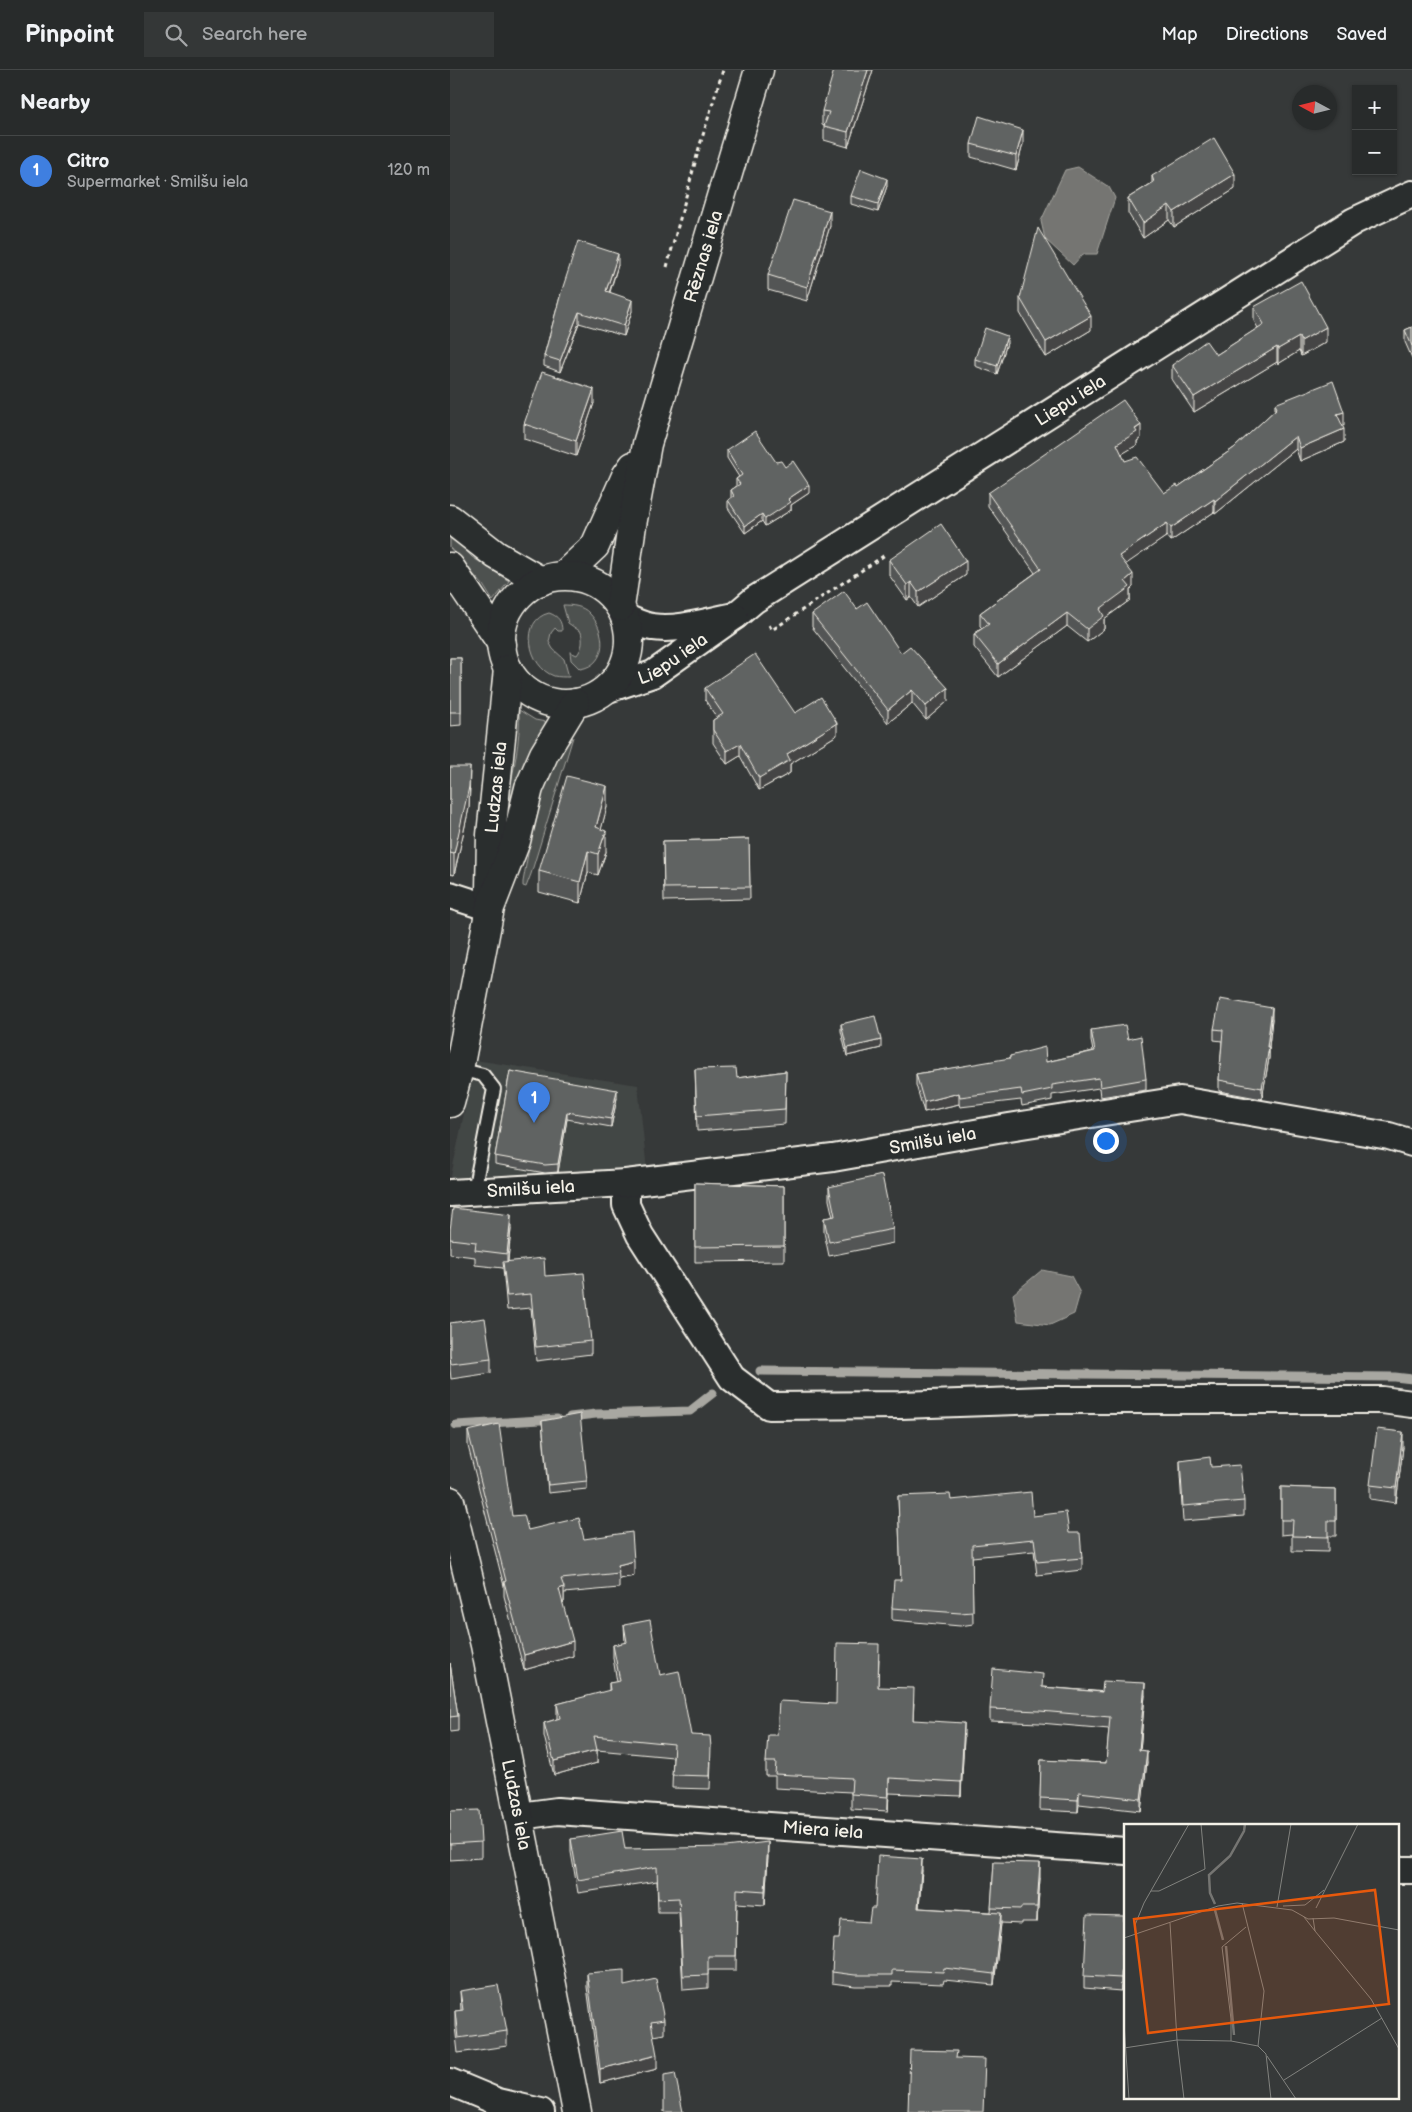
<!DOCTYPE html>
<meta charset="utf-8">
<style>
:root{--surface:#282b2b;--page:#343737;--text:#f1f3f6;--muted:#a5a7a9;--line:#444747;--accent:#ffd166}
body{margin:0;font-family:"Balsamiq Sans",sans-serif;background:var(--page);color:var(--text)}
.controls{position:absolute;right:15px;top:15px;display:grid;overflow:hidden;border-radius:0px;box-shadow:0 1px 4px #0004}
.controls button{width:45px;height:45px;display:grid;place-items:center;padding:0;border:0;border-bottom:1px solid var(--line);background:var(--surface);color:var(--text);font:25px sans-serif}
.compass{position:absolute;left:842px;top:15px;width:45px;height:45px;border-radius:50%;background:var(--surface);box-shadow:0 1px 4px #0004;rotate:277deg}
.you{position:absolute;left:655px;top:1070px;width:18px;height:18px;margin:-12px;border:4px solid #fff;border-radius:50%;background:#1a73e8;box-shadow:0 0 0 8px #1a73e833}
.badge{display:grid;place-items:center;width:32px;height:32px;border-radius:50%;background:var(--accent);color:#fff;font-size:16px;font-weight:700}
.pin{position:absolute;translate:-50% -41px;filter:drop-shadow(0 1px 2px #0008)}
.pin::after{content:'';position:absolute;top:26px;width:18px;height:15px;background:inherit;clip-path:polygon(0 0,100% 0,50% 100%)}
.list{margin:0;padding:0;list-style:none}
h2{display:flex;justify-content:space-between;align-items:center;height:65px;margin:0;padding:0 20px;font-size:21px}
h2 small{font-size:16px;font-weight:400;color:var(--muted)}
.list li{display:grid;grid-template-columns:32px 1fr auto;gap:15px;align-items:center;box-sizing:border-box;height:70px;padding:0 20px;border-top:1px solid var(--line)}
.list b{display:block;font-size:19px;white-space:nowrap}
.list p{margin:0;font-size:16px;white-space:nowrap;color:var(--muted)}
.list em{font-size:16px;font-style:normal;color:var(--muted)}
.icon{flex:none;width:28px;height:28px;fill:none;stroke:currentColor;stroke-width:2;stroke-linecap:round;stroke-linejoin:round}
.map{position:relative;flex:none;width:962px;height:2042px;overflow:hidden}
header{display:flex;align-items:center;gap:30px;box-sizing:border-box;height:70px;padding:0 25px;background:var(--surface);border-bottom:1px solid var(--line)}
header strong{font-size:24px}
nav{display:flex;gap:28px;margin-inline-start:auto;font-size:18px}
.search{width:350px;height:45px;background:var(--page);display:flex;align-items:center;gap:12px;box-sizing:border-box;padding:0 18px;border-radius:0px;color:var(--muted);font-size:19px}
main{display:flex}
aside{flex:1;background:var(--surface)}
.map>svg:first-child{display:block}
</style>
<header>
<strong>Pinpoint</strong>
<div class="search"><svg class="icon" aria-label="search" viewBox="0 0 24 24"><circle cx="10" cy="10" r="6"/><path d="M15 15l6 6"/></svg>Search here</div>
<nav><a>Map</a><a>Directions</a><a>Saved</a></nav>
</header>
<main>
<aside>
<h2>Nearby<small></small></h2>
<ul class="list">
<li><span class="badge" style="background:#3f7fe0">1</span><div><b>Citro</b><p>Supermarket · Smilšu iela</p></div><em>120 m</em></li>
</ul>
</aside>
<div class="map">
<svg width="962" height="2042" viewBox="0 0 962 2042">
<rect width="100%" height="100%" fill="#363939"/>
<filter id="ink" filterUnits="userSpaceOnUse"><feTurbulence type="fractalNoise" baseFrequency=".02" numOctaves="2"/><feDisplacementMap in="SourceGraphic" scale="10" xChannelSelector="R" yChannelSelector="G"/><feConvolveMatrix kernelMatrix="1 2 1 2 8 2 1 2 1" color-interpolation-filters="sRGB"/></filter>
<g filter="url(#ink)">
<path fill="#434645" d="M25,990L188,1015L199,1120L0,1111Z"/>
<g fill="#4e514f" stroke="#a1a19c">
<path d="M0,465L22,487L59,511L43,531L33,515L0,478Z"/>
<path d="M113,535C122,535 133,536 139,543C156,559 159,595 130,599L121,590L120,582L127,585C133,577 133,571 131,562L118,553Z"/>
<path d="M99,543C108,546 112,551 112,561H108L105,558L101,563L99,572L103,579L114,589L119,607C115,607 108,607 104,606C78,597 69,550 99,543Z"/>
<path d="M69,640L85,650L96,652L74,698L63,733L57,732C63,702 71,671 69,640Z"/>
<path d="M123,667L81,804L76,817L73,816V812C82,762 89,707 123,667Z"/>
</g>
<g fill="#757572" stroke="#a8a7a1">
<path d="M628,97L659,117L665,128L647,184H633L623,195L595,169L591,151L615,100Z"/>
<path d="M592,1200L621,1206L630,1223L624,1244L600,1255L568,1251L563,1224Z"/>
</g>
<g fill="none" stroke-linecap="round" stroke-linejoin="round">
<g stroke="#a8a7a1" stroke-width="9">
<path d="M310,1301L945,1307L962,1309"/>
<path d="M120,1347L146,1344L240,1341L263,1323"/>
<path d="M6,1355L107,1349"/>
</g>
<defs>
<path id="lane" d="M9,999L33,1005L44,1019L24,1121"/>
<g id="street">
<path id="s1" d="M285,546L304,530L904,151L962,124"/>
<path id="s2" d="M155,620L203,604L285,546C258,551 229,561 202,557C193,556 184,551 176,548"/>
<path d="M0,825L40,838"/>
<path d="M176,1113V1135L190,1165L282,1308L319,1336L451,1335L594,1330H932L962,1334"/>
<path id="s3" d="M0,1123L176,1113L383,1088L559,1057L730,1030L939,1066L962,1073"/>
<path id="s4" d="M70,1746L107,1741L676,1781"/>
<path d="M948,1800H962"/>
<path d="M0,2012L48,2032L91,2042"/>
</g>
<g id="secondary">
<path d="M0,449L46,485L91,511"/>
<path d="M0,497L52,574"/>
</g>
<g id="primary">
<path d="M114,505L145,476L176,406L183,396"/>
<circle cx="115" cy="570" r="64"/>
<path id="s5" d="M170,537L182,455L197,374L309,0"/>
<path id="s6" d="M40,821L41,765L58,599"/>
<path d="M0,1033L9,999L40,838L66,771L79,718L94,684L125,633"/>
<path id="s7" d="M0,1431L35,1575L127,2042"/>
</g>
</defs>
<use href="#lane" stroke="#f4f1e8" stroke-width="16"/>
<use href="#street" stroke="#f4f1e8" stroke-width="30"/>
<use href="#secondary" stroke="#f4f1e8" stroke-width="31"/>
<use href="#primary" stroke="#f4f1e8" stroke-width="31"/>
<g stroke="#f4f1e8" stroke-width="3" stroke-dasharray="4 4" stroke-linecap="butt">
<path d="M217,197L249,78L273,0"/>
<path d="M319,555L322,560L435,485"/>
</g>
<use href="#lane" stroke="#2a2d2e" stroke-width="12"/>
<use href="#street" stroke="#2a2d2e" stroke-width="26"/>
<use href="#secondary" stroke="#2a2d2e" stroke-width="28"/>
<use href="#primary" stroke="#2a2d2e" stroke-width="28"/>
</g>
<g fill="#535554" stroke="#f4f1e8">
<path d="M423,0L398,77L374,70V56L372,55V41Z"/>
<path d="M521,74H573L566,100L521,87Z"/>
<path d="M702,106L785,119L724,157L719,150L693,168L678,143V128L702,113Z"/>
<path d="M437,116L428,142L401,134V126Z"/>
<path d="M380,156L357,231L318,220V205Z"/>
<path d="M168,195L160,222L182,241L174,266L129,253L110,302L94,296V286L111,223Z"/>
<path d="M570,228L641,260L596,287L570,243Z"/>
<path d="M804,237L876,272L851,286L849,281L828,294L827,292L744,342L722,309V295L766,285L808,258L804,251Z"/>
<path d="M962,257V288L955,272V260Z"/>
<path d="M557,273L547,304L525,296V289Z"/>
<path d="M144,333L126,386L74,369V354Z"/>
<path d="M825,334L894,355L892,356L894,372L850,391L846,379L765,444L764,442L721,471L717,466L675,494L683,517L680,520V530L654,549V559L637,572L617,556L548,607L524,577V564L532,558L530,556V543L585,503L538,436V423L691,368L687,371V375L671,384L675,391L714,423L728,417L784,378L825,340Z"/>
<path d="M277,380L326,392L335,397L359,423L341,435V440L315,456L312,451L295,463L278,438V430L281,428V420L286,417V409L289,407L277,388Z"/>
<path d="M439,490L516,505L468,537L461,527L457,530L439,505Z"/>
<path d="M407,539L498,631L476,650L462,633L438,653L362,557V544Z"/>
<path d="M0,588H11V655L0,656Z"/>
<path d="M255,618L345,643L387,665L340,694V703L309,720L290,686L277,694L263,673V650L267,648L255,630Z"/>
<path d="M0,697L20,719L19,738L4,805L0,804Z"/>
<path d="M157,737L151,759L156,782L148,805L138,802L130,833L89,822V801Z"/>
<path d="M299,769L300,829L214,831L213,771Z"/>
<path d="M822,949L819,977V988L812,1029L769,1021V1010L772,971L764,970V959Z"/>
<path d="M391,954L431,978L397,986L391,961Z"/>
<path d="M641,960L678,969L696,1009V1020L650,1027L649,1018L602,1025V1030L572,1036L571,1030L510,1037L509,1034L474,1042L466,1015V1004L560,989V986L596,992L643,981L641,971Z"/>
<path d="M245,999L287,1008L336,1001L335,1054L247,1061Z"/>
<path d="M60,1001L167,1028L161,1057L117,1049L108,1102L95,1103L45,1094V1086Z"/>
<path d="M245,1113L334,1116V1191L245,1192Z"/>
<path d="M379,1117L443,1159V1173L379,1186L374,1162V1148L383,1147L379,1130Z"/>
<path d="M61,1159L58,1191L95,1206L141,1271V1284L86,1291L81,1238L57,1240L53,1198L25,1195V1187L0,1184V1160Z"/>
<path d="M0,1253L41,1289V1303L1,1309L0,1299Z"/>
<path d="M92,1351L137,1411V1419L98,1423Z"/>
<path d="M18,1361L62,1446L78,1460L134,1469L184,1506L169,1509V1518L114,1523V1532L112,1533L123,1586L74,1600L54,1526V1516L18,1376Z"/>
<path d="M953,1377L946,1433L920,1429V1415Z"/>
<path d="M730,1391L761,1397L794,1431V1446L733,1451L730,1405Z"/>
<path d="M831,1417L886,1419V1466H878V1482L842,1481V1464L831,1465Z"/>
<path d="M448,1426L501,1430L583,1446L619,1463L632,1488V1500L587,1505L584,1481L522,1487L523,1554L510,1556L442,1550V1538L451,1510Z"/>
<path d="M174,1555L210,1605L241,1665L261,1691L260,1719L222,1718L223,1687L147,1680V1693L104,1705L94,1666V1653L107,1649V1634L159,1621V1613L167,1612L163,1588V1575L175,1573Z"/>
<path d="M429,1589L428,1617L464,1633L463,1650L514,1667L511,1726L439,1723L438,1741L401,1739V1722L325,1718V1706H316V1692L327,1665L386,1634Z"/>
<path d="M0,1593L8,1646V1661L0,1662Z"/>
<path d="M593,1617L695,1625L690,1680L697,1692L691,1741L629,1734L628,1742L590,1740L591,1690L656,1693L659,1659L590,1653L540,1651V1639Z"/>
<path d="M0,1741L31,1772V1788L0,1790Z"/>
<path d="M121,1769L175,1779L318,1786L315,1835L287,1833L286,1900H258V1918L233,1920L229,1842H208L207,1811L128,1823L121,1782Z"/>
<path d="M544,1792L590,1808L587,1852H571V1854L551,1853L544,1915L494,1910L493,1914L442,1912V1916H405L382,1913V1902L389,1869L419,1852L425,1838L472,1800L469,1838L541,1842Z"/>
<path d="M674,1859L671,1921L634,1918V1906Z"/>
<path d="M137,1903L174,1916L214,1950V1964L203,1966L207,1999L150,2013L137,1917Z"/>
<path d="M10,1921L57,1961V1976L8,1983L5,1956V1941H11Z"/>
</g>
<g fill="#444545" stroke="#f4f1e8">
<path d="M418,0H423L398,77V62Z"/>
<path d="M573,60V74L566,100V86Z"/>
<path d="M785,104V119L724,157V142Z"/>
<path d="M437,109V116L428,142V134Z"/>
<path d="M719,135V150L693,168V153Z"/>
<path d="M380,141V156L357,231V217Z"/>
<path d="M168,184V195L156,232V221Z"/>
<path d="M182,230V241L174,266V256Z"/>
<path d="M129,242V253L110,302V291Z"/>
<path d="M641,246V260L596,287V272Z"/>
<path d="M876,257V272L851,286V271Z"/>
<path d="M557,266V273L547,304V296Z"/>
<path d="M849,267V281L828,294V279Z"/>
<path d="M827,277V292L744,342V327Z"/>
<path d="M144,319V333L126,386V371Z"/>
<path d="M894,342V355L887,357V344Z"/>
<path d="M691,355V368L687,371V375L667,387V374Z"/>
<path d="M894,359V372L850,391V378Z"/>
<path d="M846,366V379L765,444V431Z"/>
<path d="M359,415V423L341,435V440L315,456V449L338,429Z"/>
<path d="M764,429V442L721,471V458Z"/>
<path d="M312,444V451L295,463V456Z"/>
<path d="M717,453V466L669,499V486Z"/>
<path d="M516,491V505L468,537V522Z"/>
<path d="M683,504V517L680,520V530L654,549V559L637,572V559L650,539L675,511Z"/>
<path d="M461,512V527L457,530V515Z"/>
<path d="M617,543V556L548,607V594Z"/>
<path d="M498,618V631L476,650V636Z"/>
<path d="M462,620V633L438,653V640Z"/>
<path d="M387,653V665L340,694V703L309,720V708L337,684Z"/>
<path d="M290,674V686L277,694V681Z"/>
<path d="M20,697L19,738L4,805V784Z"/>
<path d="M157,716V737L146,779V757Z"/>
<path d="M156,761V782L148,805V784Z"/>
<path d="M138,781V802L130,833V812Z"/>
<path d="M822,938V949L818,984L819,977V988L812,1029V1018Z"/>
<path d="M431,970V978L397,986V978Z"/>
<path d="M167,1020V1028L161,1057V1049Z"/>
<path d="M509,1023V1034L474,1042V1032Z"/>
<path d="M117,1042V1049L108,1102V1094Z"/>
<path d="M61,1145V1159L57,1198V1184Z"/>
<path d="M953,1362V1377L946,1433V1418Z"/>
<path d="M184,1491V1506L169,1509L168,1495Z"/>
<path d="M114,1517V1532L109,1534V1519Z"/>
<path d="M123,1571V1586L74,1600V1585Z"/>
<path d="M695,1613V1625L689,1692V1680Z"/>
<path d="M514,1653V1667L511,1726V1712Z"/>
<path d="M147,1680V1693L104,1705V1691Z"/>
<path d="M697,1681V1692L691,1741V1729Z"/>
<path d="M439,1708V1723L438,1741V1727Z"/>
<path d="M629,1722V1734L628,1742V1730Z"/>
<path d="M318,1772V1786L315,1835V1821Z"/>
<path d="M472,1789V1800L468,1849V1838Z"/>
<path d="M590,1793V1808L587,1852V1837Z"/>
<path d="M551,1843V1854L544,1915V1904Z"/>
<path d="M674,1846V1859L671,1921V1908Z"/>
<path d="M207,1985V1999L150,2013V1999Z"/>
</g>
<g fill="#616362" stroke="#f4f1e8">
<path d="M384,0H418L398,62L374,56L379,42L372,41Z"/>
<path d="M529,46L573,60L566,86L521,74Z"/>
<path d="M764,68L785,104L724,142L719,135L693,153L678,128L704,112L702,106Z"/>
<path d="M411,99L437,109L428,134L401,126Z"/>
<path d="M343,130L380,141L357,217L318,205Z"/>
<path d="M588,158L641,246L596,272L570,228Z"/>
<path d="M128,171L168,184L156,221L182,230L174,256L129,242L110,291L94,286L111,223Z"/>
<path d="M851,211L876,257L851,271L849,267L828,279L827,277L744,327L722,295L756,271L766,285L814,254L804,237Z"/>
<path d="M962,257V276L955,260Z"/>
<path d="M535,258L557,266L547,296L525,289Z"/>
<path d="M92,302L144,319L126,371L74,354Z"/>
<path d="M883,311L894,342L887,344L894,359L850,378L846,366L765,431L764,429L721,458L717,453L669,486L683,504L675,511L680,517L650,539L654,546L637,559L617,543L548,594L524,564L539,554L530,543L591,499L538,423L673,330L691,355L685,359L687,362L667,374L675,391L687,387L714,423L727,415L728,417L784,378L827,338L825,334Z"/>
<path d="M305,361L326,392L331,391L335,397L343,391L359,415L338,429L341,432L315,449L312,444L295,456L278,430L284,426L281,420L290,414L286,409L292,405L277,380Z"/>
<path d="M491,454L516,491L468,522L461,512L457,515L439,490Z"/>
<path d="M394,521L407,539L417,532L451,583L460,576L498,618L476,636L462,620L438,640L362,544Z"/>
<path d="M305,584L345,643L371,627L387,653L337,684L340,690L309,708L290,674L277,681L263,660V650L273,644L255,618Z"/>
<rect x="0" y="588" width="11" height="54"/>
<path d="M0,697H20L19,717L4,784L0,783Z"/>
<path d="M117,706L157,716L146,757L156,761L148,784L138,781L130,812L89,801Z"/>
<path d="M299,769L300,817L214,818L213,771Z"/>
<path d="M770,929L822,938L817,977H819L812,1018L769,1010L773,960L764,959Z"/>
<path d="M425,946L431,970L397,978L391,954Z"/>
<path d="M675,955L678,969L691,966L696,1009L650,1017L649,1008L602,1015V1019L572,1025L571,1019L510,1027L509,1023L474,1032L466,1004L560,988V986L595,977L596,992L645,981L641,960Z"/>
<path d="M286,998L287,1008L336,1001L335,1039L247,1046L245,999Z"/>
<path d="M60,1001L167,1020L161,1049L117,1042L108,1094L95,1095L45,1086Z"/>
<path d="M432,1105L443,1159L379,1172L374,1148L385,1146L379,1117Z"/>
<path d="M245,1113L334,1116V1176L245,1177Z"/>
<path d="M3,1138L61,1145L57,1184L25,1180L26,1172L0,1169V1160Z"/>
<path d="M94,1188L95,1206L134,1203L141,1271L86,1277L81,1224L57,1226L53,1192Z"/>
<path d="M35,1248L41,1289L1,1294L0,1285V1253Z"/>
<path d="M130,1344L137,1411L98,1415L92,1351Z"/>
<path d="M49,1354L62,1446L74,1445L78,1460L129,1448L134,1469L182,1462L184,1491L168,1495L169,1503L111,1509L114,1517L109,1519L123,1571L74,1585L54,1512L56,1511L18,1361Z"/>
<path d="M927,1359L953,1362L946,1418L920,1415Z"/>
<path d="M760,1387L761,1397L790,1395L794,1431L733,1436L730,1391Z"/>
<path d="M831,1417L886,1419V1451H878V1467L842,1466L843,1450H831Z"/>
<path d="M581,1422L583,1446L616,1442L619,1463H630L632,1488L587,1492L584,1469L522,1475L523,1542L510,1543L442,1538L444,1510H451L448,1426L500,1424L501,1430Z"/>
<path d="M200,1550L210,1605L229,1601L241,1665L260,1666L261,1677L260,1706L222,1705L224,1674L144,1666L147,1680L104,1691L94,1653L110,1648L107,1634L160,1620L159,1613L170,1611L163,1575L177,1572L174,1555Z"/>
<path d="M387,1573L429,1574L428,1617L464,1618L463,1650L514,1653L511,1712L439,1708L438,1727L401,1724L402,1708L325,1704L326,1692H316L318,1665H327L329,1631L386,1634Z"/>
<path d="M0,1593L8,1646L0,1647Z"/>
<path d="M543,1599L593,1604L592,1617L652,1622L653,1611L695,1613L689,1680L697,1681L691,1729L629,1722L628,1730L590,1728L591,1690L656,1693L660,1647L590,1641L540,1639Z"/>
<path d="M29,1740L31,1772L0,1774V1741Z"/>
<path d="M172,1761L175,1779L276,1777L318,1772L315,1821L287,1819L286,1886H258V1905L233,1906L229,1828L208,1829L207,1797L128,1810L121,1769Z"/>
<path d="M428,1786L472,1789L468,1838L551,1843L544,1904L494,1898L493,1902L442,1900V1905H405L382,1902L384,1869H389L391,1850L419,1852L421,1838H425Z"/>
<path d="M544,1792L590,1793L587,1837H571V1839L541,1838Z"/>
<path d="M637,1845L674,1846L671,1908L634,1906Z"/>
<path d="M174,1900V1916L206,1909L214,1950L201,1952L207,1985L150,1999L137,1903Z"/>
<path d="M48,1915L57,1961L8,1968L5,1941L13,1940L10,1921Z"/>
<path d="M460,1980L507,1981L506,1988L535,1989L533,2042H458Z"/>
<path d="M225,2003L233,2042H214V2005Z"/>
</g>
</g>
<g text-anchor="middle" dominant-baseline="central" stroke-width="4" stroke-linejoin="round" paint-order="stroke">
<g font-size="18" fill="#f4f1e8" stroke="#2a2d2e">
<text stroke="none"><textPath href="#s5" startOffset="361">Rēznas iela</textPath></text>
<text stroke="none"><textPath href="#s1" startOffset="399">Liepu iela</textPath></text>
<text stroke="none"><textPath href="#s2" startOffset="75">Liepu iela</textPath></text>
<text stroke="none"><textPath href="#s6" startOffset="104">Ludzas iela</textPath></text>
<text stroke="none"><textPath href="#s3" startOffset="486">Smilšu iela</textPath></text>
<text stroke="none"><textPath href="#s3" startOffset="81">Smilšu iela</textPath></text>
<text stroke="none"><textPath href="#s7" startOffset="311">Ludzas iela</textPath></text>
<text stroke="none"><textPath href="#s4" startOffset="304">Miera iela</textPath></text>
</g>
</g>
<g transform="translate(674 1754)">
<rect width="275" height="275" fill="#363939"/>
<path fill="none" stroke="#757572" stroke-width="2.5" d="M91,80L86,69L85,51L106,32L120,7L121,0M91,86L99,116M102,122L110,211"/>
<path fill="none" stroke="#82837f" stroke-width="1" d="M27,67H35L81,45L77,0M118,79L140,167L134,222L142,230L147,275M159,82L181,81L200,66M153,83L167,0M192,84L234,0M180,93L191,107L189,94M46,99L53,216L60,275M191,107L247,175L275,225M12,110L11,101L20,79L65,0M0,114L94,82L113,79L168,86L184,95L210,94L275,106M0,199L5,275M107,217V195L98,123L122,103M0,224L53,216L107,217L134,222M143,232L172,275M160,256L258,194"/>
<path fill="#e8590c" fill-opacity="0.15" stroke="#e8590c" stroke-width="2.5" d="M251,66L265,180L24,209L10,95Z"/>
<rect width="275" height="275" fill="none" stroke="#f4f1e8" stroke-width="2.5"/>
</g>
</svg>
<div class="controls">
<button>+</button>
<button>−</button>
</div>
<svg class="compass" viewBox="-18 -18 36 36"><path d="M0-13l5 13h-10z" fill="#e53935"/><path d="M0 13l5-13h-10z" fill="#a5a7a9"/></svg>
<div class="you"></div>
<div class="pin badge" style="left:84px;top:1053px;background:#3f7fe0">1</div>
</div>
</main>
